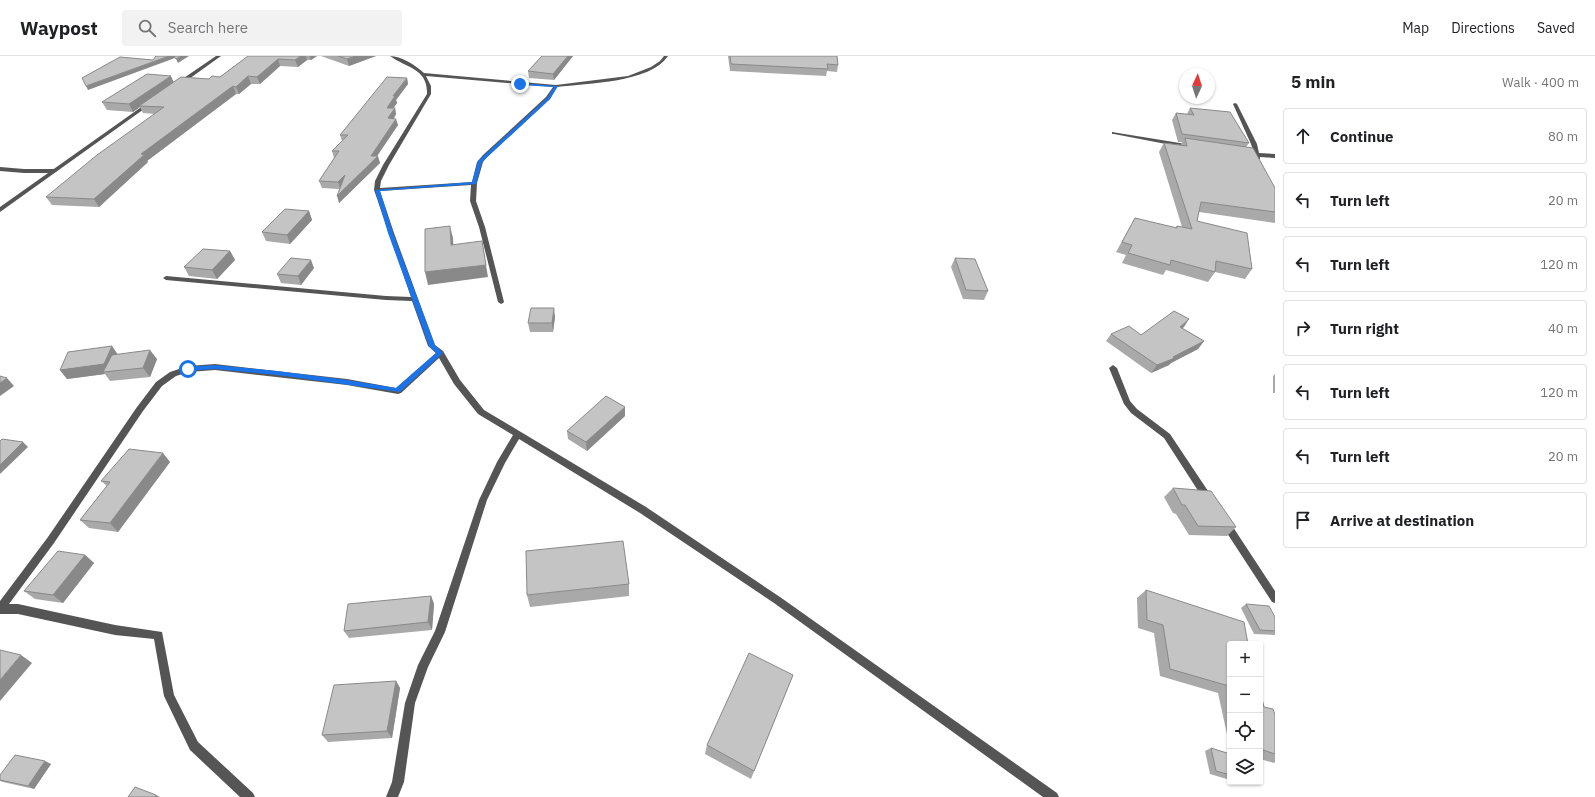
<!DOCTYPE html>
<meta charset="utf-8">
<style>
:root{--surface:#fff;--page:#f2f2f2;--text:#202124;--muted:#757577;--line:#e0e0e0}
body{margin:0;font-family:"IBM Plex Sans",sans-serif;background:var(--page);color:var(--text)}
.controls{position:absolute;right:12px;bottom:12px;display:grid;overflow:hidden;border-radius:4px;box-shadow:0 1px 3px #0004}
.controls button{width:36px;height:36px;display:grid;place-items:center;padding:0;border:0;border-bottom:1px solid var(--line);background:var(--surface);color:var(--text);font:20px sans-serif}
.compass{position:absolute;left:1179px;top:12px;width:36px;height:36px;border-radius:50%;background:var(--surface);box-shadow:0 1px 3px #0004;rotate:4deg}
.stop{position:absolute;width:12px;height:12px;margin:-9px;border:3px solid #1a73e8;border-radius:50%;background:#fff}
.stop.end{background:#1a73e8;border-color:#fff;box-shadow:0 1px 4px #0008}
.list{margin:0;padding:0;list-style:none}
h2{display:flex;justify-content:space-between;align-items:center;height:52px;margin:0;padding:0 16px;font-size:17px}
h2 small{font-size:13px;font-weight:400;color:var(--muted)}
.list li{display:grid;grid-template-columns:26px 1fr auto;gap:12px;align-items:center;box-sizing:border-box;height:56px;margin:0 8px 8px;padding:0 8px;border:1px solid var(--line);border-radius:4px}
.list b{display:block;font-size:15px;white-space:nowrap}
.list em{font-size:13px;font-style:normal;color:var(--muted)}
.icon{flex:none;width:22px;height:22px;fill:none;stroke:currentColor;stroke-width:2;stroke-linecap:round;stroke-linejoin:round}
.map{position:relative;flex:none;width:1275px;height:741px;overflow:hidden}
header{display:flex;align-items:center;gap:24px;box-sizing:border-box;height:56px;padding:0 20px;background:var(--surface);border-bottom:1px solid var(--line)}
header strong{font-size:19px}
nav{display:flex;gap:22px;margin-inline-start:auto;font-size:14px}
.search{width:280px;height:36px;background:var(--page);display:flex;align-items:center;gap:10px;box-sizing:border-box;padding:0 14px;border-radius:4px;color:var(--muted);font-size:15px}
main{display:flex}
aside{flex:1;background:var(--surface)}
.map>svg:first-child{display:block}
</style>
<header>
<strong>Waypost</strong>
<div class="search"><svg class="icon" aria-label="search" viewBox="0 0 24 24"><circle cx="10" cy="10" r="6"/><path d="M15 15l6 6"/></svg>Search here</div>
<nav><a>Map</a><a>Directions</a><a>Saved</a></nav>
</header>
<main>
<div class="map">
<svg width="1275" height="741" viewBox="0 0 1275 741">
<rect width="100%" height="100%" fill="#fff"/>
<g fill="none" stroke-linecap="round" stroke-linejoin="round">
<g fill="#555" fill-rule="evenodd">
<path d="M390,0C401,0 415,9 424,17L556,29L628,20L651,11L660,5L664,0H668C650,27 588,27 557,31L550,43L487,101L483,106L477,127L476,145L485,171L504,246L503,247L501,248L498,246L479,171L470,145L471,129L380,135L394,177L435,289L443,295L460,324L484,354L646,451L780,541L1057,737L1059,741H1043L774,547L640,457L519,383L505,407L487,444L445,576L428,611L415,647L404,726L398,741H386L392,726L405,647L418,609L435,575L479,444L497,406L513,379L478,358L454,328L439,302L401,337L398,338L347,329L215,314L189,316L176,320L162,330L143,355L54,487L9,548H18L115,569L162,576L174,639L198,686L253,737L255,741H240L190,694L164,640L154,583L115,579L18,558H0V545L48,481L137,351L156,326L170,316L188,310L215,308L347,323L396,332L436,297L428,290L412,245L386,244L166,224L163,222L166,220L386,240L411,241L374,134L375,125L383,109L427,38C428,12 406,12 390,0ZM426,20L553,31L546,41L483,99L477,106L472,126L380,132L381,125L389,109L431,38V30Z"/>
<path d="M1235,47L1237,48L1257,88L1259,97L1275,98V102L1260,101V103H1256L1255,100L1245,99L1244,98L1247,96L1254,97L1251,88L1233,48Z"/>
<path d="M1112,76L1192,89L1195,91L1192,93L1114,78H1112Z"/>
<path d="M0,111L24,113H54L57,115L54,117H24L0,115Z"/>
<path d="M1113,309L1117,312L1130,345L1137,353L1170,378L1212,441L1213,444L1212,447L1209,448L1206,447L1164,382L1131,357L1124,348L1109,312Z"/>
<path d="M1226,464L1229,465L1275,535V547L1272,546L1223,471L1221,468L1223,465Z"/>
</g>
<g fill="#555" fill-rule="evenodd">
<path d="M216,0H221L182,28H178V26Z"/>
<path d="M147,47L151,48L0,156V151Z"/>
</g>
</g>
<g fill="#a9a9a9">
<path d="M248,0H317L311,4H307L298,11L280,10L260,28H251L239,38H236L147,105L148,106L99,151L52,149L46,141L155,58L143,57L140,51L133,56L107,54L102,46L174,26L209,23L220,21Z"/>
<path d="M321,0H376L349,10Z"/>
<path d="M542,0H573L554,24L529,22L528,15Z"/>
<path d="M728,0H837L838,9L837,16L827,15L826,20L730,15Z"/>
<path d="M407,22L408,28L396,44L397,47L393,52H395L396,58L394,63L398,69L377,100L380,107L339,147V133L322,132L319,125L334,102L332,95L342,85L340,79Z"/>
<path d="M1190,52L1249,87L1246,91L1275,132V167L1199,156L1197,165L1252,213L1245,223L1215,216L1208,226L1166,214L1163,219L1122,207L1126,199L1116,196L1135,162L1175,172L1177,170L1182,171L1159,96L1164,87L1181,89L1182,86H1178L1172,64L1176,57L1187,58Z"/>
<path d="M309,155L312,164L290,188L266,185L262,176Z"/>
<path d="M230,195L235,204L217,223L189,220L184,211Z"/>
<path d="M955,202L988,235L984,244L963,243L951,211Z"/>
<path d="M314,212L301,229L281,227L277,218Z"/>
<path d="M555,261L553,276H530L528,267Z"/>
<path d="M1184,271L1182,272L1204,285L1198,293L1171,307L1169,309L1151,317L1106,285L1111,278L1141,279Z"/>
<path d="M112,290L117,298L157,303L150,321L110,325L105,318L67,323L60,314Z"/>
<path d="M1275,318V337H1273V320Z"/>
<path d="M625,360L587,395L568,383L567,375Z"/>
<path d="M170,406L118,476L89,472L80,464L107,430L101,425Z"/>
<path d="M1173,432L1236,471L1227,480L1189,479L1176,458L1173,457L1164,441Z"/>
<path d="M85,499L94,507L63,547L35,543L24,535Z"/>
<path d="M629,528V540L530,551L527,539Z"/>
<path d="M1146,534L1230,588V692L1218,637L1160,620L1154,577L1138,572L1137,542Z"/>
<path d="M431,540L434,548L432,574L349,582L344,575Z"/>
<path d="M1246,548L1275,561V579L1254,578L1241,552Z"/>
<path d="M793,619L751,723L705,698L707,689Z"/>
<path d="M396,625L400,632L392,682L328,686L322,679Z"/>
<path d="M1260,635L1264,651L1275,659V706L1274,707L1260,703Z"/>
<path d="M1211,692L1230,698V724L1210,718L1205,695Z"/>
<path d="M51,708L34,733L3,726L0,725V719Z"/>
</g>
<g fill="#898989">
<path d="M169,0H174L175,2L88,34L86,30Z"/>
<path d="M181,0H189L178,7L176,3Z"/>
<path d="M301,0H306L307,4L298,11L295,4Z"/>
<path d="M309,0H317L311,4Z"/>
<path d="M356,0H376L349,10L347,3Z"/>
<path d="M568,0H573L554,24L553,18Z"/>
<path d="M278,3L280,10L260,28L257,21Z"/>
<path d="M171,20L174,27L139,50L140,51L133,56L129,48Z"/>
<path d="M248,20L251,28L239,38L236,31Z"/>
<path d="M407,22L408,28L396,44L397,47L389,58L387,52L393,40Z"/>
<path d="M233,30L236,38L147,105L148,106L99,151L94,143L141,98Z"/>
<path d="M395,52L396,58L389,69L388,62Z"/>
<path d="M396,63L398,69L375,103L378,100L380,107L339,147L337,140L371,100Z"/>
<path d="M345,119L341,133L338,126Z"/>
<path d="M309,155L312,164L290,188L287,179Z"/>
<path d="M450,170L453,182L454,201L451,189Z"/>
<path d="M482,185L488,221L428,229L425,216Z"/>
<path d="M230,195L235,204L217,223L212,214Z"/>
<path d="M311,204L314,212L301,229L298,220Z"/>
<path d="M554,252L555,261L553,276L552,267Z"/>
<path d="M1189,263L1184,271L1174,278L1180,271Z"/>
<path d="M1204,285L1198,293L1171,307L1169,309L1151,317L1157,309Z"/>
<path d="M112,290L118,299L103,316L105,318L67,323L60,314Z"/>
<path d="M150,294L157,303L150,321L143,312Z"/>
<path d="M7,322L14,330L0,340V327Z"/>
<path d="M625,351V360L587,395L586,386Z"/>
<path d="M23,386L28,391L0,418V409Z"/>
<path d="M163,397L170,406L118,476L110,467Z"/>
<path d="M85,499L94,507L63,547L53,539Z"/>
<path d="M431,540L434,548L432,574L428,566Z"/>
<path d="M21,599L32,607L0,645V624Z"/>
<path d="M396,625L400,632L392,682L387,675Z"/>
<path d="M45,705L51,708L34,733L28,730Z"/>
<path d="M156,739L160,741H155Z"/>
</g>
<g fill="#c4c4c4" stroke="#898989">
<path d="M156,0H169L86,30L82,22L120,1L153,4Z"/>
<path d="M174,0H181L176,3Z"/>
<path d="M248,0H301L295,4L278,3L257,21L248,20L236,31L233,30L141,98L144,99L94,143L46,141L97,99L164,51L139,50L181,21L209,23L212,20L220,21Z"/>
<path d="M338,0H356L347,3Z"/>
<path d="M542,0H568L553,18L528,15Z"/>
<path d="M730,0H837L838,9L827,8L828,13L731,8Z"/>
<path d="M147,18L171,20L129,48L102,46Z"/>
<path d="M387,21L407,22L393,40H395L387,52H395L388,62L396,63L371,100H378L337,140L345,119L338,126L319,125L339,95H332L348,79H340Z"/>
<path d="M1190,52L1230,56L1249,87L1182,78L1176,57L1194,59Z"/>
<path d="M1185,82L1253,92L1275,132V156L1201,146L1197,165L1247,177L1252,213L1216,205L1215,216L1171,204L1170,209L1128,197L1132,189L1122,186L1135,162L1177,172V170L1192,173L1164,87L1187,90Z"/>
<path d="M285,153L309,155L287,179L262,176Z"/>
<path d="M450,170L451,189L482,185L486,209L425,216V173Z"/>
<path d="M203,193L230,195L212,214L184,211Z"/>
<path d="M291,202L311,204L298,220L277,218Z"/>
<path d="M955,202L975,203L988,235L966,234Z"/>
<path d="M531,252H554L552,267H528Z"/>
<path d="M1174,255L1189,263L1180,271L1204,285L1173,301L1175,302L1157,309L1111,278L1129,270L1141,279Z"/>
<path d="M112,290L104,308L60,314L68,296Z"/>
<path d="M150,294L143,312L103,316L112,299Z"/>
<path d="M0,320L7,322L0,327Z"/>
<path d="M606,340L625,351L586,386L567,375Z"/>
<path d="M2,383L23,386L0,409V385Z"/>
<path d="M129,393L163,397L110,467L80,464L110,426L101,425Z"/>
<path d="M1173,432L1211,435L1236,471L1198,470L1185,449H1182Z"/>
<path d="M623,485L629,528L527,539L526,495Z"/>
<path d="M58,495L85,499L53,539L24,535Z"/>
<path d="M1146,534L1244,566L1248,588H1230V635L1229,630L1170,613L1163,569L1147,564Z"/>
<path d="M431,540L428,566L344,575L348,548Z"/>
<path d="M1246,548L1269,550L1275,561V575L1260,574Z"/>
<path d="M0,594L21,599L0,624Z"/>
<path d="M749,597L793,619L754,715L707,689Z"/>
<path d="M396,625L387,675L322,679L334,629Z"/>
<path d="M1260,635L1264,651L1273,653L1275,659V698L1260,693Z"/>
<path d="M1211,692L1230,698V719L1216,715Z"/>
<path d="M15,699L45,705L28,730L0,724V719Z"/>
<path d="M135,731L156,739L155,741H128Z"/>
</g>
<path fill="#1a73e8" d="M519,27L558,30L550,43L482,106L476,128L380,135L393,177L435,289L443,297L400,336L277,319L215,313L186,315V312L188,311L215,309L277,315L347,324L396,332L436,297L429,290L388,177L375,134L472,126L478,105L547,42L554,31L520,29Z"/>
</svg>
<div class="controls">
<button>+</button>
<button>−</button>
<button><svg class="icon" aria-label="locate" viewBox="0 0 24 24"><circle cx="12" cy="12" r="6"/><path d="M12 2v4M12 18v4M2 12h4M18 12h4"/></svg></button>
<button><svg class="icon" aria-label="layers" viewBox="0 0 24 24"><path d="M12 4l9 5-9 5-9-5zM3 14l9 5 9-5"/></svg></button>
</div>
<svg class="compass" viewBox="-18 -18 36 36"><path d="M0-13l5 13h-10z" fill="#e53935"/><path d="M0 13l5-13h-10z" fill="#757577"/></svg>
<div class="stop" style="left:188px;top:313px"></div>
<div class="stop end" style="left:520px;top:28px"></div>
</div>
<aside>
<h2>5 min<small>Walk · 400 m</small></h2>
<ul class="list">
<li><svg class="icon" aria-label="ahead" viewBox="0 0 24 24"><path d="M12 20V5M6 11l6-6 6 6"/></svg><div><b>Continue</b></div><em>80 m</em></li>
<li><svg class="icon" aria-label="left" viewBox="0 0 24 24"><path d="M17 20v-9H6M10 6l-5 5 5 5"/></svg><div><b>Turn left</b></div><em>20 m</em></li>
<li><svg class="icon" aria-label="left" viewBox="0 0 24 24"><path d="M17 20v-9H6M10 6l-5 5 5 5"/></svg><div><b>Turn left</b></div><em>120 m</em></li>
<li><svg class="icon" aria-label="right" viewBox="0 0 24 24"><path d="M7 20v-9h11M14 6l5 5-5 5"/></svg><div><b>Turn right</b></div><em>40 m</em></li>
<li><svg class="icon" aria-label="left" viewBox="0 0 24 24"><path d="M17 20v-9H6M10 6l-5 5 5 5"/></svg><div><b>Turn left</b></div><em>120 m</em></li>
<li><svg class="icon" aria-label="left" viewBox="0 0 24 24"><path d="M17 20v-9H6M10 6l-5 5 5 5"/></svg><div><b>Turn left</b></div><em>20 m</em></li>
<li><svg class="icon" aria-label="arrive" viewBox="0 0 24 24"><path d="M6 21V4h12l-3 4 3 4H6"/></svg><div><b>Arrive at destination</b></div></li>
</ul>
</aside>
</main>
